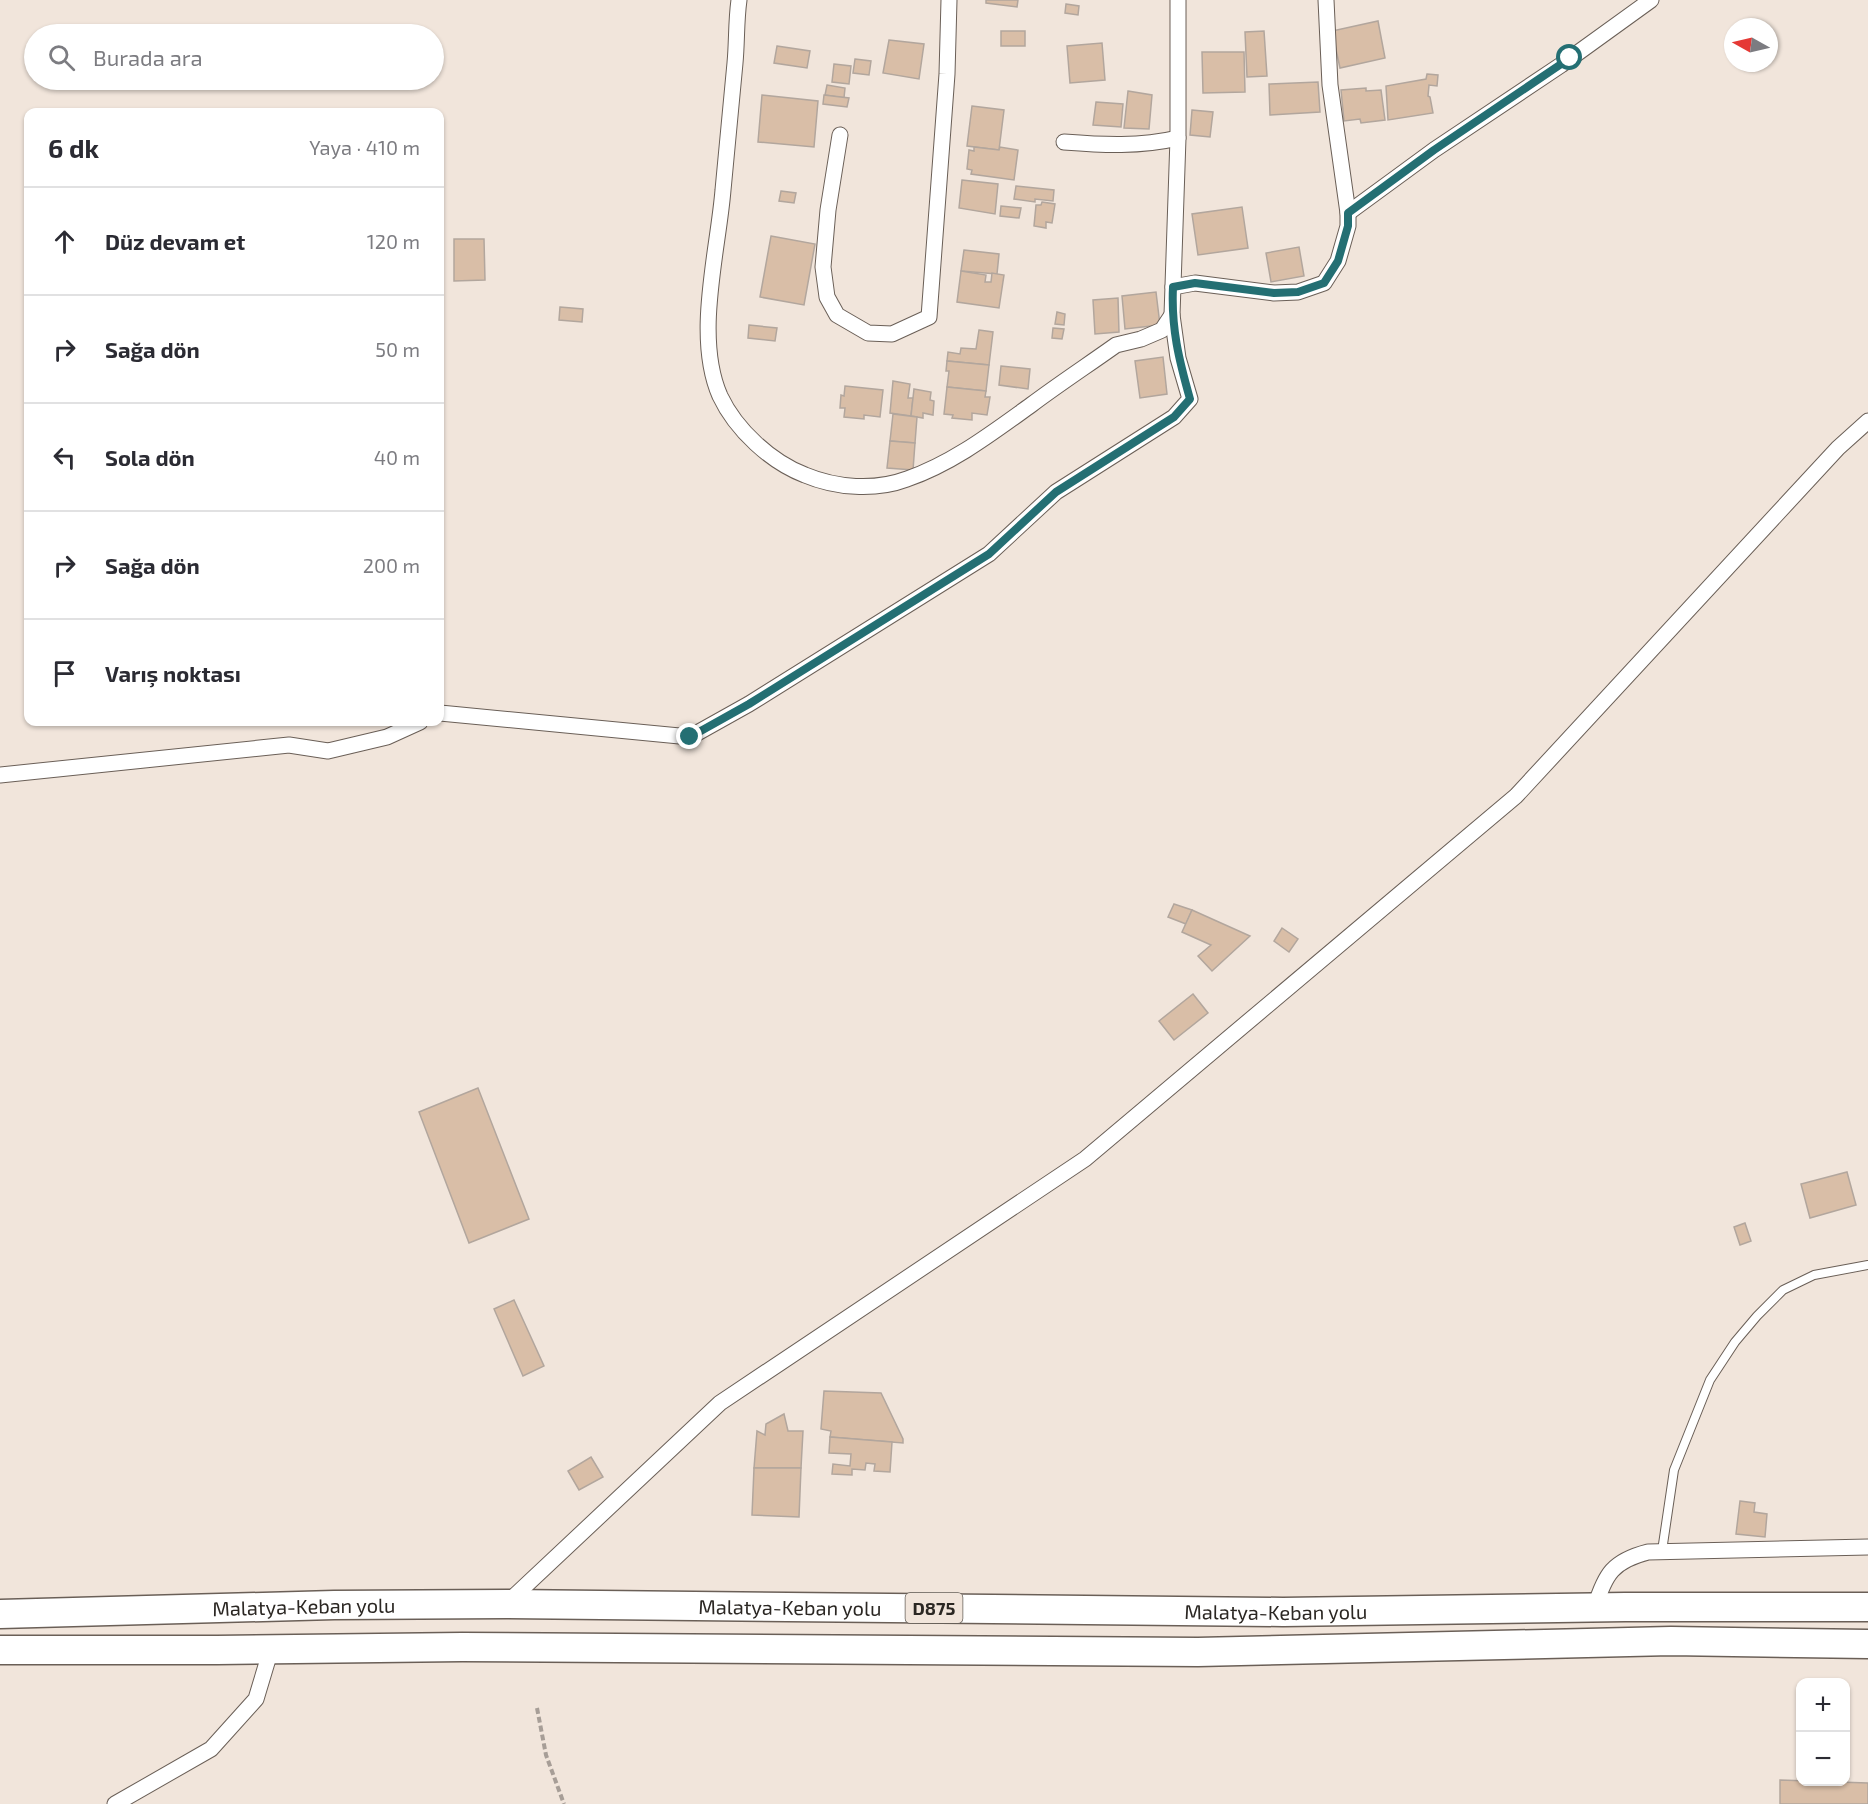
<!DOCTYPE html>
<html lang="tr">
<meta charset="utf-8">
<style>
:root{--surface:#fff;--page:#f2f2f3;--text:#2b2b33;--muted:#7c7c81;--line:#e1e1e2}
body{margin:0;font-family:"Exo 2",sans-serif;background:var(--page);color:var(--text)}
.controls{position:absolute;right:18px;bottom:18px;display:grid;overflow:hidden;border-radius:12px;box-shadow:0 2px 4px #0004}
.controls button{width:54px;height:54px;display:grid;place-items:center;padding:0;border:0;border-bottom:2px solid var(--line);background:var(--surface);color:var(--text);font:30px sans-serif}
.compass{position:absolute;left:1724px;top:18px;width:54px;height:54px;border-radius:50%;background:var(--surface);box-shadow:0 2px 4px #0004;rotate:278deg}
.stop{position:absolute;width:18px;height:18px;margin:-14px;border:4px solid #246f73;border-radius:50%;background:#fff}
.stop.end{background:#246f73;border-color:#fff;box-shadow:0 2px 6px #0008}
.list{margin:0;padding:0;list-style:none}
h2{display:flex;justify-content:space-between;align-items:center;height:78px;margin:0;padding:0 24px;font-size:26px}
h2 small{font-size:20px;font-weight:400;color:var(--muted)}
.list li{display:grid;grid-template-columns:39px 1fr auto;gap:18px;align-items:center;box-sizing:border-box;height:108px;padding:0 24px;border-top:2px solid var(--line)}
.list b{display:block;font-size:22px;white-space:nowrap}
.list em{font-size:20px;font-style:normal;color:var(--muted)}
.icon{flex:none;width:33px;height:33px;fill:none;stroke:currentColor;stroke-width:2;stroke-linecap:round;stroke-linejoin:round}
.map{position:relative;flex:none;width:1868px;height:1804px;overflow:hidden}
.search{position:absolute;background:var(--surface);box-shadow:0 2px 4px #0004;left:24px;top:24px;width:420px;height:66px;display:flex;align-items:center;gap:15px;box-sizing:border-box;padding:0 21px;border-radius:33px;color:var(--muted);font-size:22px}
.panel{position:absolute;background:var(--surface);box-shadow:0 2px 4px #0004;left:24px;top:108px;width:420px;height:618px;border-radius:12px}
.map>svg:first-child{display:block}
</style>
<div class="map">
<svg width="1868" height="1804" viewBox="0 0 1868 1804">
<rect width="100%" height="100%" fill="#f1e5db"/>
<g fill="#d9bea7" stroke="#b2a69d" stroke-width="1.5">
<path d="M986,0H1018L1017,7L986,3Z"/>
<path d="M1066,4L1079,6L1078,15L1065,13Z"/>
<path d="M1378,21L1385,58L1340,68L1332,31Z"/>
<rect x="1001" y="31" width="24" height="15"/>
<path d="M1264,31L1267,76L1247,77L1245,32Z"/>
<path d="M889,40L924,44L919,79L883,73Z"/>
<path d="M1102,43L1105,80L1070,83L1067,46Z"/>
<path d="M777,46L810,51L807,68L774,63Z"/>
<path d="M1202,52H1244L1245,92L1203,93Z"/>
<path d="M855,59L871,61L869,75L853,73Z"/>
<path d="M834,64L851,66L849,84L832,82Z"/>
<path d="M1427,74L1438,75L1437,86L1429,85L1428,96L1430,97L1433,113L1388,120L1386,86L1426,79Z"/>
<path d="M1318,82L1320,112L1270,115L1269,84Z"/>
<path d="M827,85L845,88L844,98L825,95Z"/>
<path d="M1366,88V91L1381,90L1385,120L1361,123L1360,119L1344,121L1341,90Z"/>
<path d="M1128,91L1152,95L1149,129L1124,128Z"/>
<path d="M762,95L818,101L814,147L758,142Z"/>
<path d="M824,95L849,98L847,107L823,104Z"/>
<path d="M1096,102L1123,104L1121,127L1093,125Z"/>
<path d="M972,106L1004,110L999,150L967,146Z"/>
<path d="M1192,110L1213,112L1210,137L1190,135Z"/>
<path d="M974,147L999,150L1000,147L1018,150L1014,180L971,174L972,170L967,169L969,150L974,151Z"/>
<path d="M962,180L998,184L995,214L959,208Z"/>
<path d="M1016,186L1054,190L1053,201L1035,199V202L1014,199Z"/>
<path d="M781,191L796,193L794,203L779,201Z"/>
<path d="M1042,202L1055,204L1052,223L1046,222V228L1034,226L1036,205H1041Z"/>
<path d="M1001,206L1021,208L1019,218L1000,216Z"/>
<path d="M1242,207L1248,248L1198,255L1192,214Z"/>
<path d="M771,236L815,244L804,305L760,297Z"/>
<path d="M454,239H484L485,280L454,281Z"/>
<path d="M1299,247L1304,276L1271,282L1266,253Z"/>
<path d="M964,250L999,254L997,274L961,271Z"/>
<path d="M961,271L986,275L985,282H991L992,273L1004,275L999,308L957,302Z"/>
<path d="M1156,292L1160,325L1125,329L1122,296Z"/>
<path d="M1118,298L1119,332L1095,334L1093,300Z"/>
<path d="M560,307L583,309L582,322L559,320Z"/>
<path d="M1057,312L1065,314L1064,325L1055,324Z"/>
<path d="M749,325L777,328L775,341L748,338Z"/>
<path d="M1053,328L1064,329L1062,339L1052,338Z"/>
<path d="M979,330L993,332L989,365L947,361L948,352L960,354L961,348L976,349Z"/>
<path d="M1163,357L1167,394L1140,398L1135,361Z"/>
<path d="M947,361L989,365L986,391L947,387L949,371H946Z"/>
<path d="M1001,366L1030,369L1028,389L999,385Z"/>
<path d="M893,381L910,384L908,398H913L911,416L890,413Z"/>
<path d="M845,386L883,390L880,417L864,415V419L844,417L845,408H840L841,395L844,396Z"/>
<path d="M947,387L986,391L985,397H990L987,415L972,413V420L952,418L953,415L944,414Z"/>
<path d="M914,389L931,392L930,400L934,401L933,415L923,413V418L911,416Z"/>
<path d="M893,414L917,417L915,443L890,441Z"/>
<path d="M890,441L915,443L913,470L887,468Z"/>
<path d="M1174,904L1192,910L1186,924L1168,917Z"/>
<path d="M1192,910L1250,936L1212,971L1198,956L1211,945L1182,932Z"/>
<path d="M1282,928L1298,939L1289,952L1274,941Z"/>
<path d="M1193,994L1208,1013L1174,1040L1159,1021Z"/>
<path d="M478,1088L529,1219L469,1243L419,1112Z"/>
<path d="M1847,1172L1856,1205L1810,1218L1801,1184Z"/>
<path d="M1745,1223L1751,1241L1740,1245L1734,1227Z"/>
<path d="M514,1300L544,1366L523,1376L494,1309Z"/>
<path d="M824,1391L881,1393L903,1439V1443L830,1437L831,1431L821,1429Z"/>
<path d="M784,1414L788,1431H803L801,1468H754L757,1431L765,1435L766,1424Z"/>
<path d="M830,1437L892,1442L890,1472L874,1471L875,1464L866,1463L865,1470L852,1469V1475L832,1474L833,1464L850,1466L851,1454L829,1453Z"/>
<path d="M591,1457L603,1477L579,1490L568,1471Z"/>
<path d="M754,1468H801L799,1517L752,1515Z"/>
<path d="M1740,1501L1755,1503L1754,1512L1767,1514L1765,1537L1736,1534Z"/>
<path d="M1780,1780L1868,1783V1804H1780Z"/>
</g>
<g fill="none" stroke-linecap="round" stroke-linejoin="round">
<defs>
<path id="lane" d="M1662,1551L1674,1470L1710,1380L1735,1342L1757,1316L1783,1290L1814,1275L1868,1265"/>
<g id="street">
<path d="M739,0C736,21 737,42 735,63C731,106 727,148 723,190C718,252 694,337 720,396C736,430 771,462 805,475C836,488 875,491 907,479C953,463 992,433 1031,405C1059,384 1088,365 1116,345L1141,339L1162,330L1172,315"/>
<path d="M840,135L828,210L823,267L827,297L837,315L868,333L892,334L929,317L947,74L949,0"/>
<path d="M1064,142C1103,145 1140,147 1178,138"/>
<path d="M1348,213L1434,150L1561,65L1651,0"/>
<path d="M1173,287L1195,283L1274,293L1298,292L1324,283L1338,261L1348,226V213L1330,85L1326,0"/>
<path d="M440,713L690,737L749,704L989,554L1056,492L1174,417L1190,399L1178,358L1172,315L1178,138V0"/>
<path d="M0,775L289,745L328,751L387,737L420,722"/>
<path d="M506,1604L720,1403L1085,1159L1516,796L1838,448L1868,421"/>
<path d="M1595,1607C1605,1574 1613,1561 1648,1552L1868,1547"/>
<path d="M115,1804L211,1749L256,1699L271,1649"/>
</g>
<g id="highway">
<path id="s1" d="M0,1614L334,1605L506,1604L1283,1612L1625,1607H1868"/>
<path d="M0,1650H217L462,1647L1198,1652L1671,1641L1868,1644"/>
</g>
</defs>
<use href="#lane" stroke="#6a5f57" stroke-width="10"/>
<use href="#street" stroke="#6a5f57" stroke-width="17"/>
<use href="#highway" stroke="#6a5f57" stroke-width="31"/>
<path stroke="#a79e97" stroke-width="4" stroke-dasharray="6 3" stroke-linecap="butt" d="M537,1708L546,1755L564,1804"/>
<use href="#lane" stroke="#fff" stroke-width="8"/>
<use href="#street" stroke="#fff" stroke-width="15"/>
<use href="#highway" stroke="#fff" stroke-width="28"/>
</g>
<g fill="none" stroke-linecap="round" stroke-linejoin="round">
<path stroke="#246f73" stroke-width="8" d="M690,737L749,704L989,554L1056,492L1174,417L1190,399C1179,360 1171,328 1173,287L1195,283L1274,293L1298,292L1324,283L1338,261L1348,226V213L1434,150L1570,58"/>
</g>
<g text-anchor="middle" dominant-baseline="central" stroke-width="6" stroke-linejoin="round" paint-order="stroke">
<rect fill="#f1e5db" stroke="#66605a" stroke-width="1.5" x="905.5" y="1593" width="57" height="30" rx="4.5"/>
<g font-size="18" font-weight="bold" fill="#2b2723">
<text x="934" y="1608">D875</text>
</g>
<g font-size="20" fill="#2b2723" stroke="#f1e5db">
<text stroke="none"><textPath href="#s1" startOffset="304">Malatya-Keban yolu</textPath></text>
<text stroke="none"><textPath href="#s1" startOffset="790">Malatya-Keban yolu</textPath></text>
<text stroke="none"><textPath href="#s1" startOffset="1276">Malatya-Keban yolu</textPath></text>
</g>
</g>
</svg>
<div class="controls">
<button>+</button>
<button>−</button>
</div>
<svg class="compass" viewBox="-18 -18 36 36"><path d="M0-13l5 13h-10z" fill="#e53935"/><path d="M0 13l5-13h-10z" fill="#7c7c81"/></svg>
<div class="stop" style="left:1570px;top:58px"></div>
<div class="stop end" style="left:690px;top:737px"></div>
<div class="search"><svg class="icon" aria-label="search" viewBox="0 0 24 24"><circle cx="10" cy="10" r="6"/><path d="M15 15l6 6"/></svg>Burada ara</div>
<section class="panel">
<h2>6 dk<small>Yaya · 410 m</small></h2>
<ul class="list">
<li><svg class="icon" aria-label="ahead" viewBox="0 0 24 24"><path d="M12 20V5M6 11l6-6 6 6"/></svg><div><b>Düz devam et</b></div><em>120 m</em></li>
<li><svg class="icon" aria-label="right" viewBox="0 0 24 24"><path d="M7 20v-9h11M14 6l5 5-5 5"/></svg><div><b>Sağa dön</b></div><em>50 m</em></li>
<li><svg class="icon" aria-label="left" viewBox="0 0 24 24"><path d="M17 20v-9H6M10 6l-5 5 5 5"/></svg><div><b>Sola dön</b></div><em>40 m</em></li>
<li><svg class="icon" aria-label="right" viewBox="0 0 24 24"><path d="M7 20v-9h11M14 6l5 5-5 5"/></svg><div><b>Sağa dön</b></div><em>200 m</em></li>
<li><svg class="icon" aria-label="arrive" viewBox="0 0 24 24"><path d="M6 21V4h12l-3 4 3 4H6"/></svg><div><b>Varış noktası</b></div></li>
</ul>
</section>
</div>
